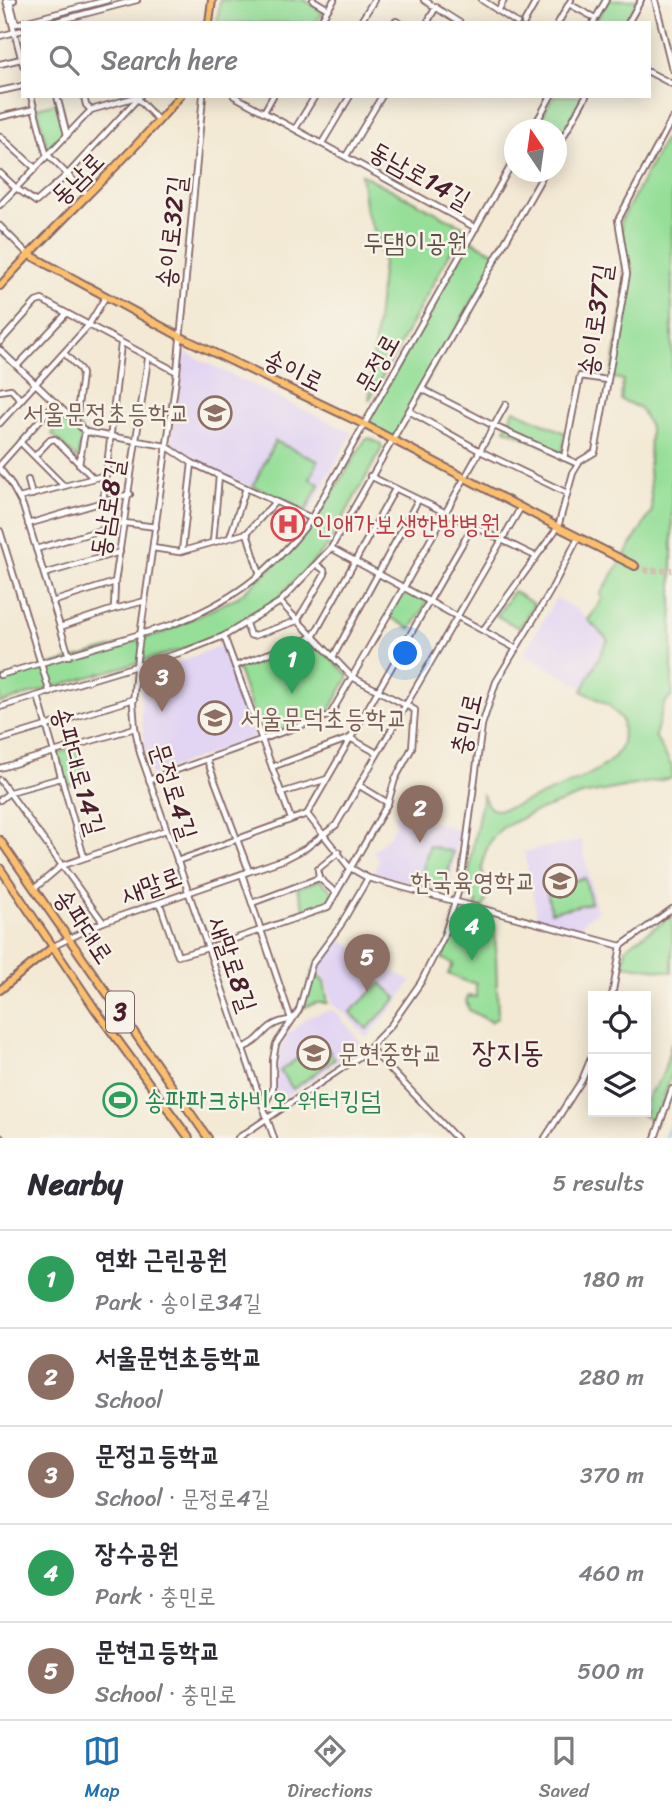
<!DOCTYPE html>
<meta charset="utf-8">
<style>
:root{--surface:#fff;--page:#f2f2f3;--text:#2b2b33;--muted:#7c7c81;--line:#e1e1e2;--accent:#1f6fb2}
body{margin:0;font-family:Sriracha,"Poor Story",sans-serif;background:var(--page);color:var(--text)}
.controls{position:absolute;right:21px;bottom:21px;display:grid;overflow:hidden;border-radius:0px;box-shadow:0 4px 18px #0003}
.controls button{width:63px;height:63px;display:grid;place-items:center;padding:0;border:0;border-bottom:2px solid var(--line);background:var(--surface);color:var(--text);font:35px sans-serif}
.compass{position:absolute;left:504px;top:119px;width:63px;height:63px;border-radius:50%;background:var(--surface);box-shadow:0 4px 18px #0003;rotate:347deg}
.you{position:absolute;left:406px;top:654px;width:24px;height:24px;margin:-18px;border:5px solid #fff;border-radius:50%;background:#1a73e8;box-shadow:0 0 0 10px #1a73e833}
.badge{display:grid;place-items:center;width:46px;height:46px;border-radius:50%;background:var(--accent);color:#fff;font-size:23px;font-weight:700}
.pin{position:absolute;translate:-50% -58px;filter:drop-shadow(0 2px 4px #0008)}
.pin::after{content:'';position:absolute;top:37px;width:24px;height:21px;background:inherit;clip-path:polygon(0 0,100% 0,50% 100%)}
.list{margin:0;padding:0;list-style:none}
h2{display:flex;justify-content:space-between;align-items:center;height:91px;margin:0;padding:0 28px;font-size:30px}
h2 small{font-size:23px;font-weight:400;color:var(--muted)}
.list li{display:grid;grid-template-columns:46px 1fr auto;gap:21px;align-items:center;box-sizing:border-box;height:98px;padding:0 28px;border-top:2px solid var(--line)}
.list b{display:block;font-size:26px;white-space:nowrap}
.list p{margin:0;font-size:23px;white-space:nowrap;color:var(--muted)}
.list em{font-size:23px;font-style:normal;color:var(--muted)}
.icon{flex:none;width:38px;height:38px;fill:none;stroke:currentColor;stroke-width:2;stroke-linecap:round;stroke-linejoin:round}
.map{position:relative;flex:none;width:672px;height:1138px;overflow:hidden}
.search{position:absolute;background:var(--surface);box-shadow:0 4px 18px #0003;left:21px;right:21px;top:21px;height:77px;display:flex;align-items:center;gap:18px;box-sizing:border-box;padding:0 24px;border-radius:0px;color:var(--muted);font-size:26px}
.sheet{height:581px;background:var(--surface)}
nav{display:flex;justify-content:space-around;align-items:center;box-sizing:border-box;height:98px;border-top:2px solid var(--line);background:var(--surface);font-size:19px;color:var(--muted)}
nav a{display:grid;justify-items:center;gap:4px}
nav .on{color:var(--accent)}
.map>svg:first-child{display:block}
</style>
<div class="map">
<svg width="672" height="1138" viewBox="0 0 672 1138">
<rect width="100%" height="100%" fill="#f7f3e8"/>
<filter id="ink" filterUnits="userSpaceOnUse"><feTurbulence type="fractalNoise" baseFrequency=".0143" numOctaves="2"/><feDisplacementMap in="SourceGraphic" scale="14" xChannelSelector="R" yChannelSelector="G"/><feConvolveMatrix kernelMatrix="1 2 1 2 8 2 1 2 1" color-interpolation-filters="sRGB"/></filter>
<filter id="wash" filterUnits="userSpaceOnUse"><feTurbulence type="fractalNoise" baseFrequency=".00686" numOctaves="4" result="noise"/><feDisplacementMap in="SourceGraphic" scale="28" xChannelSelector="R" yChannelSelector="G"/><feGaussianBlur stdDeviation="1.57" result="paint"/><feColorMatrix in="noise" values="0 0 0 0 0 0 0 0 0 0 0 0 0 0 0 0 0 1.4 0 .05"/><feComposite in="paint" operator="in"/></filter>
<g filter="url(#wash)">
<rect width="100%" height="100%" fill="#f3e9d4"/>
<g fill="#e2d4f3">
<path d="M184,352L352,433L308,513L202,465L170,445Z"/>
<path d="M556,598L576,609L608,639L583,688L524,654Z"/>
<path d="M222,645L256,737L151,775L147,764L141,710V677Z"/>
<path d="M394,813L460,829L448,890L373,874L379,860L373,852L390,835L396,823Z"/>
<path d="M581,840L597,911L576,929L538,920L524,852Z"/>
<path d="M336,937L411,981L398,1002L367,1038L346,1015L333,1005L326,981L320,973L313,970L327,953Z"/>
<path d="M331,1010L338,1014L361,1043L315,1078L275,1103L271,1098L276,1073V1060L287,1035L308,1017Z"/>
</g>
<g fill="#96df99" stroke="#707f62" stroke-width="2">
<path d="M220,0H305L323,12L316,23H217Z"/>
<path d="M608,0H639L626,23H595Z"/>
<path d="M554,96H585L557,148L556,130H534Z"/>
<path d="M56,103L65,134L48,150L37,108Z"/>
<path d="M672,125V696L664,704L655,736L672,767V778L582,795L532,813L502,828L492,838L485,853L482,869L487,898L477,921L495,925L498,1017L491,1022L469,1010L466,1001L468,996L476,997V983L467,982L448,974L453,964L442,958L460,919H471L477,902L470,898L467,891L472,850L483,795C486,802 488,809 496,810C508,811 585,778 597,770C604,766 613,759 618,752C624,743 623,731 622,720L609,705L582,691L608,640L588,620L603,598L600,595L652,511L649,468L650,427L640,408L621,400L623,380L611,377L629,277L621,221Z"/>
<path d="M361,174L464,227L369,401L383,262L378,239L366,212Z"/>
<path d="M470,240L499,255L393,439L365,425Z"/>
<path d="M514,410L565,433L563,454L505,429Z"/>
<path d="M67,416L82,430L78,460L52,434Z"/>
<path d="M369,438L381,444L382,448L327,547L277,599L245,621L223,633L184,649L0,703V680L162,633L238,597L278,562L315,522L365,440Z"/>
<path d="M275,441L318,461L310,479L319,484L306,511L253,486Z"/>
<path d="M404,589L428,601L411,629L388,616Z"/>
<path d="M513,591L534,604L519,628L497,616Z"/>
<path d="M312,640L349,676L329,712L261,737L237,666Z"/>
<path d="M77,747L87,780L66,786L56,753Z"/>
<path d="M429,846L453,852L445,887L420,881Z"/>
<path d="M585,878L591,903L551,912L546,887Z"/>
<path d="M320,880L334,893L327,906L306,913L297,888Z"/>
<path d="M672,916V972L623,965L626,949L629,945Z"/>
<path d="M313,971L324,982L328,1003H316L302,1008Z"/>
<path d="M381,983L397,998L367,1029L350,1012Z"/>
<path d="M322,1041L335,1059L293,1089L280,1071Z"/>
<path d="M672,1041V1071L656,1123L640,1113L646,1112C646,1094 649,1094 659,1081C666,1071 668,1053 672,1041Z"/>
</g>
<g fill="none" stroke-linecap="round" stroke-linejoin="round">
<path stroke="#75c1ef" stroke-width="2" d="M665,1138L672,1121"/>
</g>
</g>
<g filter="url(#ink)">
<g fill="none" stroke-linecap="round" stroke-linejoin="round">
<path stroke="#d1c1b2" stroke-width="6" stroke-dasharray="6 3" stroke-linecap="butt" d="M635,566L649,571L672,570"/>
<defs>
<g id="minor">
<path d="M6,0L23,65"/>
<path d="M14,0L10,1L16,24L108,0"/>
<path d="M313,0L328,9"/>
<path d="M424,0L460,23"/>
<path d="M482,0L517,23"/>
<path d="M655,0L672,69"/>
<path d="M569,4L595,18"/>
<path d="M498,11L504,0"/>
<path d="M50,23L137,0"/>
<path d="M319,23L334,0"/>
<path d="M360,23L374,0"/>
<path d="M394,23L396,21L400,23"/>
<path d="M427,23L436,7"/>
<path d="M524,23L537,0"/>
<path d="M558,23L571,0"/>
<path d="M593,23L606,0"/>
<path d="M628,23L641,0"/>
<path d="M0,36L23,30"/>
<path d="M0,64L21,59"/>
<path d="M649,72L672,84"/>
<path d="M0,91L23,86"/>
<path d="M31,96L46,153L88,195"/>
<path d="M57,96L67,135"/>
<path d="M84,96L86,105L91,110"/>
<path d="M203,96L177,372L137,658L133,704L135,728L140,753L274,1138"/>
<path d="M234,96L476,228"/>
<path d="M264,112L273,96"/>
<path d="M0,117L34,109"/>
<path d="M295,129L315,96"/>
<path d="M532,130L551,96"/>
<path d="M0,136L35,168"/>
<path d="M322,143L350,96"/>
<path d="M556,150L586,96"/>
<path d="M346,156L382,96"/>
<path d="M0,173L16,188L36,202L68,174L140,96"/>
<path d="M0,205L91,110L136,97L159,121"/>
<path d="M0,226L28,254"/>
<path d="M0,342L36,302L42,300L177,372"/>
<path d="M0,350L86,432L166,446L192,463L311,518"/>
<path d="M64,353L80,369L82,374L76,421"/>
<path d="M17,366L66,314"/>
<path d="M422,389L494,426L578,464"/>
<path d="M0,391L11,389L21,400"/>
<path d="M409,411L480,451L567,493"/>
<path d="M0,423L88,326L106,296"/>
<path d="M20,442L64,486"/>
<path d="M35,456L50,440L55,439L93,478"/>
<path d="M564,458L580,376L607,380"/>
<path d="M79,464L85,432"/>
<path d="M0,465L55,403"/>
<path d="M0,469L10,482L23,506L69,656"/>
<path d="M370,476L535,556"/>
<path d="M28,480L32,495"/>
<path d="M19,498L106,475"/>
<path d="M103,502L121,344"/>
<path d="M28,524L130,494"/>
<path d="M0,531L50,693"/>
<path d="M247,533L260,575"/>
<path d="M230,537L246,488"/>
<path d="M213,542L219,476"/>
<path d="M153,548L179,552L247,533L275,502"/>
<path d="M331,548L515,648"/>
<path d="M36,549L125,523L156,527"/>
<path d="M182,551L192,463"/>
<path d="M44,574L120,552"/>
<path d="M52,602L115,582"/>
<path d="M280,602L352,677L415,710L412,748L395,779L388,803"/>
<path d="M114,609L115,582L148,359"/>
<path d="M246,624L250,635L253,636L297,621L325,574L324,570L317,565"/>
<path d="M60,627L114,609L145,601"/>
<path d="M483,630L558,527L573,473L580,461L595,452L627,274L618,220L672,119"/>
<path d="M224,636L291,819"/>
<path d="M333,657L418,500"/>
<path d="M235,666L313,637L395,489"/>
<path d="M0,675L171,625C231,602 270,573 309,522L514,160"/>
<path d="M38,696L84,857"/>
<path d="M0,707L186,651L224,636L280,602L331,548L545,172"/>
<path d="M0,740L134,699"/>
<path d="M207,760L249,871"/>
<path d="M272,767L350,738L377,753"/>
<path d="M0,768L135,728"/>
<path d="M0,780L103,922"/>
<path d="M149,780L330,715L404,587L506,404"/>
<path d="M281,793L327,779"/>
<path d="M0,800L10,792L61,778"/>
<path d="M307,814L349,867L368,878L621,946"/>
<path d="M177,861L307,814L472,527"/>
<path d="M242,874L291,1019"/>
<path d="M319,878L318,869L339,852"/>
<path d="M35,888L61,866L166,830"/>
<path d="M252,903L319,878L336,893"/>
<path d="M160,904L178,956L208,948L328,907L388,803L360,786"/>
<path d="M54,946L103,922L285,859L306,848L336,825L521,507"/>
<path d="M621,946L672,909"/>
<path d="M612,996L621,946"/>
<path d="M242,1048C266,1040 261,1024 289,1020"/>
<path d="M370,1048L456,1138"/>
<path d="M264,1105L273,1089V1060L276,1044L299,1010L312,964L340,926L368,878"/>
<path d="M0,1137L1,1138"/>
<path d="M238,1138L362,1055L391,1025L421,982L444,936L461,883L482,725L496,682L550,592L578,538"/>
<path d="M545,1138L582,1080L593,1053"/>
<path d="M655,1138L672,1089"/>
</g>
<g id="major">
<path d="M209,23L212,0"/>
<path d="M28,254L181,337L365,425L558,527L635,566"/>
<path d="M0,286C58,221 124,163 180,96"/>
<path d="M0,840L208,1138"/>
<path d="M0,868L95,1009L189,1138"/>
<path d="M0,990L54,946"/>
</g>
</defs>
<use href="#minor" stroke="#856666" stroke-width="8"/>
<use href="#major" stroke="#856666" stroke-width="10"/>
<use href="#minor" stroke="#fff" stroke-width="4.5"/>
<use href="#major" stroke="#fabe6d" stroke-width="6"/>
</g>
</g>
<defs>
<symbol id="school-ring" viewBox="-11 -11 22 22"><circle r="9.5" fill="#f7f3e8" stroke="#8d6e63" stroke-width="1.5"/><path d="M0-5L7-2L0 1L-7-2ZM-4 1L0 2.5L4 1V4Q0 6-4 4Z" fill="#8d6e63"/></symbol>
<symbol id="hospital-ring" viewBox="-11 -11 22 22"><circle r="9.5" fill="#f7f3e8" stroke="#e0444e" stroke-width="1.5"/><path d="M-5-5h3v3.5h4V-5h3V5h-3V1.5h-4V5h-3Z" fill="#e0444e"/></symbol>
<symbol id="stadium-ring" viewBox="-11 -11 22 22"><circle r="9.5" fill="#f7f3e8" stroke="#2e9e5b" stroke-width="1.5"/><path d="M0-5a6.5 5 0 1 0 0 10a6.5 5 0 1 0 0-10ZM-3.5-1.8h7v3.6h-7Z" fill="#2e9e5b"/></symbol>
</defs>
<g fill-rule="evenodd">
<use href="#school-ring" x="196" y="394" width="38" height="38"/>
<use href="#hospital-ring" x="269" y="505" width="38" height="38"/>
<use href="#school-ring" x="196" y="699" width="38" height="38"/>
<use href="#school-ring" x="541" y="862" width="38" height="38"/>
<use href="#school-ring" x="295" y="1034" width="38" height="38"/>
<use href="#stadium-ring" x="101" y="1081" width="38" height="38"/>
</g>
<g text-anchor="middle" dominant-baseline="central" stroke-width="5" stroke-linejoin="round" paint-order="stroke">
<rect fill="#f7f3e8" stroke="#7e5f64" stroke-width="2" x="106" y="991.5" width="28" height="41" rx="5"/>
<g font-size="24" font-weight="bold" fill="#4a1f2b">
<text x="120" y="1012">3</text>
</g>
<g font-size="26" fill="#4a1f2b" stroke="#f7f3e8">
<text transform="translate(420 175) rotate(29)">동남로14길</text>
<text transform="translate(77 178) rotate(-45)">동남로</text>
<text transform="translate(171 232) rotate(-84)">송이로32길</text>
<text transform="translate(595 320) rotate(-82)">송이로37길</text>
<text transform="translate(377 363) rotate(-61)">문정로</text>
<text transform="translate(294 370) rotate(26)">송이로</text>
<text transform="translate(107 508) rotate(-81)">동남로8길</text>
<text transform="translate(466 724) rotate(-77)">충민로</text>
<text transform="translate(79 771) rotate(74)">송파대로14길</text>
<text transform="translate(174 791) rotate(72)">문정로4길</text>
<text transform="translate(151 885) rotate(-20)">새말로</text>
<text transform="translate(84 926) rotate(56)">송파대로</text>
<text transform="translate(233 964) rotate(71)">새말로8길</text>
</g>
<g font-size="26" fill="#5d4f46" stroke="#f7f3e8">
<text x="415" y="242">두댐이공원</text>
</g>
<g font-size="26" fill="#785e54" stroke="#f7f3e8" text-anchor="end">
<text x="190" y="413">서울문정초등학교</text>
<text x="240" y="718" text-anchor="start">서울문덕초등학교</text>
<text x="536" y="881">한국육영학교</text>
<text x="338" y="1053" text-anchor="start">문현중학교</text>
</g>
<g font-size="26" fill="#be3a42" stroke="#f7f3e8" text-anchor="start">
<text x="312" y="524">인애가보생한방병원</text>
</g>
<g font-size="26" fill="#27864d" stroke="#f7f3e8" text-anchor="start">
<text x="144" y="1100">송파파크하비오 워터킹덤</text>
</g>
<g font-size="30" fill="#4a1f2b" stroke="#f7f3e8">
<text x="508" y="1052">장지동</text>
</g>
</g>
</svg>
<div class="controls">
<button><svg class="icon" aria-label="locate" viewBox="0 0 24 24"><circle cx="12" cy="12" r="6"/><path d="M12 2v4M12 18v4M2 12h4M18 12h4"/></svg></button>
<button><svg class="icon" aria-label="layers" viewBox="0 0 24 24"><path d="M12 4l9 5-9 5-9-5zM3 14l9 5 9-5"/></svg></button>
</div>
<svg class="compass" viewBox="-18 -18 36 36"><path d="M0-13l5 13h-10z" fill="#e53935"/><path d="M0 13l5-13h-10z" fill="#7c7c81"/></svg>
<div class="you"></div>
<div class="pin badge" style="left:292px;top:694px;background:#2e9e5b">1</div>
<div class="pin badge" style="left:420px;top:843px;background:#8d6e63">2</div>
<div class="pin badge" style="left:162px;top:712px;background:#8d6e63">3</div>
<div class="pin badge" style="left:472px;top:961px;background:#2e9e5b">4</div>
<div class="pin badge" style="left:367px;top:992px;background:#8d6e63">5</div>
<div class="search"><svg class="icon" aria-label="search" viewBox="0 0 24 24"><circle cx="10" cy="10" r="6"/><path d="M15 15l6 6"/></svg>Search here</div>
</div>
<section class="sheet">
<h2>Nearby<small>5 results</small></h2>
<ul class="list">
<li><span class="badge" style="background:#2e9e5b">1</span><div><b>연화 근린공원</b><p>Park · 송이로34길</p></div><em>180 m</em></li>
<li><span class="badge" style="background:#8d6e63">2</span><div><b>서울문현초등학교</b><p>School</p></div><em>280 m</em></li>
<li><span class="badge" style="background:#8d6e63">3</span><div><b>문정고등학교</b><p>School · 문정로4길</p></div><em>370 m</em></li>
<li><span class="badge" style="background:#2e9e5b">4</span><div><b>장수공원</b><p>Park · 충민로</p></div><em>460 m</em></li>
<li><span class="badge" style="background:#8d6e63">5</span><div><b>문현고등학교</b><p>School · 충민로</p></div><em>500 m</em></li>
</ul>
</section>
<nav>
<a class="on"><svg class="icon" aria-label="map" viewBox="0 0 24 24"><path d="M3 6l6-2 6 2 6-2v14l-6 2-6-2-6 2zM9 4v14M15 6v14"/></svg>Map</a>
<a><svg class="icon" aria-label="directions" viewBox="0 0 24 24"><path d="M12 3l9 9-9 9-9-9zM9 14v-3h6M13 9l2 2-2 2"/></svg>Directions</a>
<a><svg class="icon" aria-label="saved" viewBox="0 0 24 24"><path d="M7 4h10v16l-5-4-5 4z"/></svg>Saved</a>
</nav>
